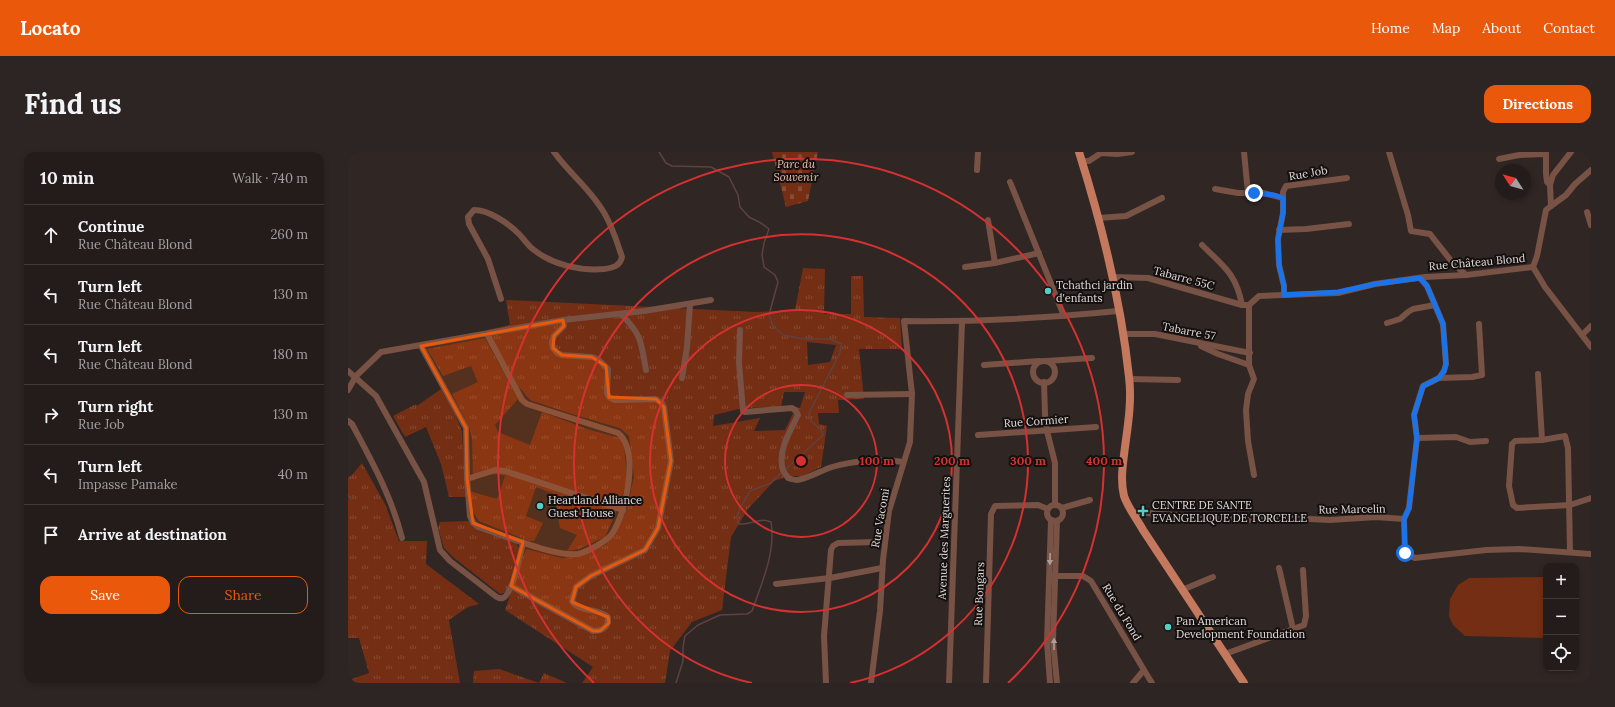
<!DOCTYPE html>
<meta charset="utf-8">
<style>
:root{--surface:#241c1a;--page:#2c2523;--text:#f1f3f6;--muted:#a3a1a2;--line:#413a39;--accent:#ea580c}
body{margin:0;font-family:Lora,serif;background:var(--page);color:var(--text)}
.controls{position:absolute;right:12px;bottom:12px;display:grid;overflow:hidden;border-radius:8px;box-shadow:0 2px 6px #0003}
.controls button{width:36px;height:36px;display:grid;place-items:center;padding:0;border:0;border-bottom:1px solid var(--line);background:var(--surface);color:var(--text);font:20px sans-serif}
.compass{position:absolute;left:1147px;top:12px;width:36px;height:36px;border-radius:50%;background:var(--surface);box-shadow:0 2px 6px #0003;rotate:306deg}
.stop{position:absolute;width:12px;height:12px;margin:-9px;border:3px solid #1a73e8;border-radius:50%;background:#fff}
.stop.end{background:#1a73e8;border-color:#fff;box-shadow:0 1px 4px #0008}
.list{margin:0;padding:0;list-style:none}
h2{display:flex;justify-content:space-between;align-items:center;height:52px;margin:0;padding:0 16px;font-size:17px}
h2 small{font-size:13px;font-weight:400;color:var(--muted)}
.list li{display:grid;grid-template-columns:26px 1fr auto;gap:12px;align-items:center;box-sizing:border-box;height:60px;padding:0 16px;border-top:1px solid var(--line)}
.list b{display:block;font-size:15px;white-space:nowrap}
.list p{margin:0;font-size:13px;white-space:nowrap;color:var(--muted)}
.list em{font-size:13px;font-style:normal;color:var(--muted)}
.actions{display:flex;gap:8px;padding:12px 16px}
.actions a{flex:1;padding:9px 0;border:1px solid var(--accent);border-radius:12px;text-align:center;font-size:14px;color:var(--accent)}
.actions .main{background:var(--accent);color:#fff}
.icon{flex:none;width:22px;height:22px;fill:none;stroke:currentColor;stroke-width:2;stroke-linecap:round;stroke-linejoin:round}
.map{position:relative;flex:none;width:1243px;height:531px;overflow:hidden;border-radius:12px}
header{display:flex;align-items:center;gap:24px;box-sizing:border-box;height:56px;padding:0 20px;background:var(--accent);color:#fff}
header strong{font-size:19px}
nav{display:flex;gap:22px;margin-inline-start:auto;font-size:14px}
.intro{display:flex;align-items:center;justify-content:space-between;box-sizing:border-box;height:96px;padding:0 24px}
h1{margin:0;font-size:28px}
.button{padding:10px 18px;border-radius:12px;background:var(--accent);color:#fff;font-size:14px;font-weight:700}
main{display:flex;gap:24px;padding:0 24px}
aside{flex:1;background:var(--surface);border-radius:12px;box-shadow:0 2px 6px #0003}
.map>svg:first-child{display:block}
</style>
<header>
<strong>Locato</strong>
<nav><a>Home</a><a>Map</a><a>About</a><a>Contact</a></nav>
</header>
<div class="intro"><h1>Find us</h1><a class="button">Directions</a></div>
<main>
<aside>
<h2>10 min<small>Walk · 740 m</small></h2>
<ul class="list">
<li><svg class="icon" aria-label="ahead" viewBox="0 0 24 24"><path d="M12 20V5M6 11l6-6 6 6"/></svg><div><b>Continue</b><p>Rue Château Blond</p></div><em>260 m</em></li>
<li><svg class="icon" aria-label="left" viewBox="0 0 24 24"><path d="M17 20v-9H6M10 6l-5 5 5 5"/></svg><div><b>Turn left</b><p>Rue Château Blond</p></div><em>130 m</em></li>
<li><svg class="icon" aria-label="left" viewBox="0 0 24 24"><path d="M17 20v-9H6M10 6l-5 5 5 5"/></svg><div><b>Turn left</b><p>Rue Château Blond</p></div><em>180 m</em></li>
<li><svg class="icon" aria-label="right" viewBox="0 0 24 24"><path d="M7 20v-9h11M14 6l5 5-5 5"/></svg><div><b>Turn right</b><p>Rue Job</p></div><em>130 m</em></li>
<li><svg class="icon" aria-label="left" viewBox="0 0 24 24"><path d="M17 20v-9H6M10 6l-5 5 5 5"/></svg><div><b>Turn left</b><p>Impasse Pamake</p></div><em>40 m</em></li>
<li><svg class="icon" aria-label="arrive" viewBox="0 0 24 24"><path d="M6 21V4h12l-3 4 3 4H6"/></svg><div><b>Arrive at destination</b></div></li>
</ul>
<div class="actions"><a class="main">Save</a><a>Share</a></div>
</aside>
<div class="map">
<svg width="1243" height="531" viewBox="0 0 1243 531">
<defs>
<pattern id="grass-tufts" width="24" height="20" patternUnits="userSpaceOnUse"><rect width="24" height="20" fill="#742e14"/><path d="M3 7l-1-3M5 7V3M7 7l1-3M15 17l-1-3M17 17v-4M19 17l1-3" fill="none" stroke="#884c35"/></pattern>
<pattern id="cemetery-stones" width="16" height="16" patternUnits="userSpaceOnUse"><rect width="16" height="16" fill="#742e14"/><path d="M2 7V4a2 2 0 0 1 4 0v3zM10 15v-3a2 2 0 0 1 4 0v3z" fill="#884c35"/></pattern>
</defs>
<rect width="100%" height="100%" fill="#302623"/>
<g fill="url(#grass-tufts)" fill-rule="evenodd">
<path d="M455,116L477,117L476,162H503V124H515L516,165L552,166L554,197H511L516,247L490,248L491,261H470L471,272L479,274L473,315L454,324H441L426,329L400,357L383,385L374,458L344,470L322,499L317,531H234L245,515L157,458L178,397L214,406L234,404L257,393L268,382L279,356L286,325L281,284L272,276L227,263L182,248L170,234L139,178L162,173L158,148L409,160L447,158ZM459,190L488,193L482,210L460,213ZM436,240H457L452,256L448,255L437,278L406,279L412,266L365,274L366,263L395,256L433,255Z"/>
<path d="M137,186L170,247L147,273L150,280L182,293L194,260L242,278L272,286L276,291L279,326L273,349L257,385L231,397L219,399L229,383L212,376L206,342L188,335L178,364L195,371L186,389H181L131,369L124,358L121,339L149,347L157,324C147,320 134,324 125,329L124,287L121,275L104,242L130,230L123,214L95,224L79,197Z"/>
<path d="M93,237L107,262L114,279L118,345H101L93,312L78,275L57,285L45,264L68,252L69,254Z"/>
<path d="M14,311L37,352L51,389H79L78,412L131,452L120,455L101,468L112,531H4V527L21,521L11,486H0V325L3,324Z"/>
<path d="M120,369L124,374L169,392L172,398L159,437L156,441L152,442L105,405L96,396L90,376L92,370Z"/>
<path d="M151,517L191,531L196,521L219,531H125L126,519Z"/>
</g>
<path fill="url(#cemetery-stones)" d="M424,0H470L460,49L438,55Z"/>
<path fill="#742e14" d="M1198,425V486L1117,484L1105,473L1101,464L1102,447L1110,433L1121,426Z"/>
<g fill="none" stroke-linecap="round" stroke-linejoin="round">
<g stroke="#5e4141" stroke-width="1.5">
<path d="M311,0L318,11L324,14L363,15L381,25L390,43L392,55L401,65L413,71L421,77L416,91L414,103L416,115L427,123L430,130L421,163L425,174L435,183L456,187H482L493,192L492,201L461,261L462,268L474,279L475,283L437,318"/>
<path d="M0,343L3,347"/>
<path d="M328,531L335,509V495L337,484L350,473L372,463L399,462L404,459C414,430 428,400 423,370C412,365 402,373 391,372L389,365L393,354L402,339L423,331L434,320"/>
</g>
<g stroke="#775245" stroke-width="6">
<path d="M896,0L900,41"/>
<path d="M1041,0L1060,63L1063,79L1082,82L1104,110L1118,123"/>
<path d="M1151,7L1171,3L1198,2"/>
<path d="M734,9H741L753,1L769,2L784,0"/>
<path d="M629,18L630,0"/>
<path d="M662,30L716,164"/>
<path d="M1202,33L1205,23L1223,0"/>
<path d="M867,37L890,41H915L935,46"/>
<path d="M1203,54L1218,43L1227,32L1243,18"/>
<path d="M1239,60L1243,73"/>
<path d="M750,66L778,64L814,46"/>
<path d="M640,68L647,111"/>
<path d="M931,78L958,77L1001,72"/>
<path d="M854,93C875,114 888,121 894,153"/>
<path d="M617,115L647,111L691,101"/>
<path d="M1185,115L1189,104L1198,58L1203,54L1202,33L1199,30L1198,22V0"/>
<path d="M1185,115L1197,135L1243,195"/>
<path d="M764,125L800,126L894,153H901"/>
<path d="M1072,126L1079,134L1095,172L1098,212L1096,219L1091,226L1075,234L1066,263L1069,286L1061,356L1056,367L1057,401L1067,406L1138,398L1171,397L1243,402"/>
<path d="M936,143V134L931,113L930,87L935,61V40L938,34L999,26"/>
<path d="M153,147L140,107L121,72L120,65L126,58C141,58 160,71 171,82C176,87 180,94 186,98C205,113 232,119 256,117C265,116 272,114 274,105C269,90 264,73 255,59C242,37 221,21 206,0"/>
<path d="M901,153L911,144L990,141L1027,132L1077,125L1118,123L1185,115"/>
<path d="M901,153V213L906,227L900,242L898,258L900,289L906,323"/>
<path d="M273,162C294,183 293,190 298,218"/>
<path d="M1039,171L1052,167L1060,160L1065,157L1087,153"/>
<path d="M392,178L391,211L395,259L397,260L444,256L448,259L450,263C442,279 429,300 435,318C436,321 439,324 440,326C443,327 447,328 449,328C459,327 474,318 484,315C504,309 535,306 555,310"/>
<path d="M775,182H807L902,201"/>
<path d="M1234,183L1243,174"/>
<path d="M73,194L118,276L119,327L122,364L125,371L130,375C155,383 207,405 230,402C239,400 259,389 264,382C278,361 292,299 270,281L179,252L174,248L139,182"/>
<path d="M853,194L870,202L901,213"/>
<path d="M698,209L744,206"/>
<circle cx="696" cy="220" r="11"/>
<path d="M636,213L691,209"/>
<path d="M0,219L28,244L76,330L92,398L102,409L146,443C148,445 151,447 155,446C164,443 173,400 175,390"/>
<path d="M1190,222L1194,288L1217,284L1220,296L1222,400"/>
<path d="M334,226L339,195L342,152"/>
<path d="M1091,226L1124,225L1134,223L1131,172"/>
<path d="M782,227L830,228"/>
<path d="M696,230L697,263L699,279L707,311V353"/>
<path d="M0,238L8,224L33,200L215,168L296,159L363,148"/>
<path d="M499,243L564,242"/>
<path d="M0,269L4,272C24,310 43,343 54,386"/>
<path d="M630,283L748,275"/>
<path d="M1069,286L1108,285L1122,290L1138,289"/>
<path d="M1194,288L1167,289L1164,292L1161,334L1165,353L1169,356L1222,353L1243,346"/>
<path d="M119,327L147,318L157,319L275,358"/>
<circle cx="707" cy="361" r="8"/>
<path d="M714,356L742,348"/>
<path d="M785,360L896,368L941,366L982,368L1028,365L1056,367"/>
<path d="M931,416L945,477"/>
<path d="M702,424H735L743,429L796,518L785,531"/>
<path d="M428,432L482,426L534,416"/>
<path d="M163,434L245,479C255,479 261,475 260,465C251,456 230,460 224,449L228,435L243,424L297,398L310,376L323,309L316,255L314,251L308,247L267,248L261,245L259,241L260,217L250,207L244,205L214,203L209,201L205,196L204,190L206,184L216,174L215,168"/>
<path d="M834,438L865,425"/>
<path d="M877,502L956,473L958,464L955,418"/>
<path d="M796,518L804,531"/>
<path d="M478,531L476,484L483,398L485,394L490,391L529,390"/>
<path d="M523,531L532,459L535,408L541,359L562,290L564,242L556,169C628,170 699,166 770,159"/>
<path d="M601,531L614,170"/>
<path d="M638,531L643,362L647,354L690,353L700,357"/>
<path d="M702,531L699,490L703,368"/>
<path d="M709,531L705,489L709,369"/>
</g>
<path stroke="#c4785e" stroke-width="8" d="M731,0C754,73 773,149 781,225C784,248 780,273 777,295C775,311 772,328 776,344C780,356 789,367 795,378L896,531"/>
</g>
<defs><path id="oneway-solid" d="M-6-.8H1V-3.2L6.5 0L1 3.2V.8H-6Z"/></defs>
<g fill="#b19d96">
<use href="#oneway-solid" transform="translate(702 407) rotate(91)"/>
<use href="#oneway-solid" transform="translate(706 492) rotate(-90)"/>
</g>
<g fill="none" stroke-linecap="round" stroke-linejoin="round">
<path stroke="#1a73e8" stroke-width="5" d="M906,41L926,43L935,46V61L930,87L931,113L936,134V143L990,140L1027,132L1072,126L1079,134L1095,172L1098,212L1096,219L1091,226L1075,234L1066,263L1069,286L1061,356L1056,367L1057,401"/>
</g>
<path fill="#e8590c" fill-opacity="0.2" stroke="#e8590c" stroke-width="3" stroke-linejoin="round" d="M215,168L216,174L206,184L205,196L214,203L244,205L258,214L261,245L308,247L316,255L323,309L310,376L297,398L243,424L228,435L224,450L260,465L261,471L252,479H245L163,434L175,390L125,371L119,327L118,276L73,194Z"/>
<g fill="none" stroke="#d63131" stroke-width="2">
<circle cx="453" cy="309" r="76"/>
<circle cx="453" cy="309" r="151"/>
<path d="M404 531A227 227 0 1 1 502 531"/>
<path d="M246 531A303 303 0 1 1 660 531"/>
</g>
<g fill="#55cec6" stroke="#14100f" stroke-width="1.5">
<circle cx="700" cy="139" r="4"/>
<circle cx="192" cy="354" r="4"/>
<path d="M793 353h4v4h4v4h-4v4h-4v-4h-4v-4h4z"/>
<circle cx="820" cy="475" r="4"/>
</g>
<g text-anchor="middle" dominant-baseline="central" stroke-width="4" stroke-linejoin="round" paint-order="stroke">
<g font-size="11" font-style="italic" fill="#f2c2b1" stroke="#14100f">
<text x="448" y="12">Parc du<tspan x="448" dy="13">Souvenir</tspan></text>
</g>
<g font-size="11" fill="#e0dad8" stroke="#14100f">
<text transform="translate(960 21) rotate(-10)">Rue Job</text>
<text transform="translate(1129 110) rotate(-5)">Rue Château Blond</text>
<text transform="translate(836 126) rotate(15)">Tabarre 55C</text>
<text transform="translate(841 179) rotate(11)">Tabarre 57</text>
<text transform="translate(688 269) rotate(-4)">Rue Cormier</text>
<text transform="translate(1004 357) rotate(-1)">Rue Marcelin</text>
<text transform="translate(532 366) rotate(-80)">Rue Vacomi</text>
<text transform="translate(596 386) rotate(-88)">Avenue des Marguerites</text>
<text transform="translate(631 442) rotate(-88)">Rue Bongars</text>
<text transform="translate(774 460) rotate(59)">Rue du Fond</text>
</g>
<g font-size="11" fill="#e0dad8" stroke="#14100f" text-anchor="start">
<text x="708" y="133">Tchathci jardin<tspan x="708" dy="13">d'enfants</tspan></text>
<text x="200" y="348">Heartland Alliance<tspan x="200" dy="13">Guest House</tspan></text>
<text x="804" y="353">CENTRE DE SANTE<tspan x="804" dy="13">EVANGELIQUE DE TORCELLE</tspan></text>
<text x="828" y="469">Pan American<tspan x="828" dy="13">Development Foundation</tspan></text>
</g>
</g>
<circle cx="453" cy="309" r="6" fill="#d63131" stroke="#14100f" stroke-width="2"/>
<g font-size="12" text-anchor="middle" font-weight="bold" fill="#d63131" stroke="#14100f" stroke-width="4" stroke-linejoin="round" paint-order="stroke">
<text x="529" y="313">100 m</text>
<text x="604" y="313">200 m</text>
<text x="680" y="313">300 m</text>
<text x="756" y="313">400 m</text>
</g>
</svg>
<div class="controls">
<button>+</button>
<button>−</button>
<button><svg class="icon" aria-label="locate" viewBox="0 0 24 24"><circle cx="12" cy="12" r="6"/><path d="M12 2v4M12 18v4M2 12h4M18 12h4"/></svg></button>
</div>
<svg class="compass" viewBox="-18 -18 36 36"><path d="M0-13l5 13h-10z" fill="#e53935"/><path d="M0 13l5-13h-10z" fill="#a3a1a2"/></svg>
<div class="stop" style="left:1057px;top:401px"></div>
<div class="stop end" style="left:906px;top:41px"></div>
</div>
</main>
